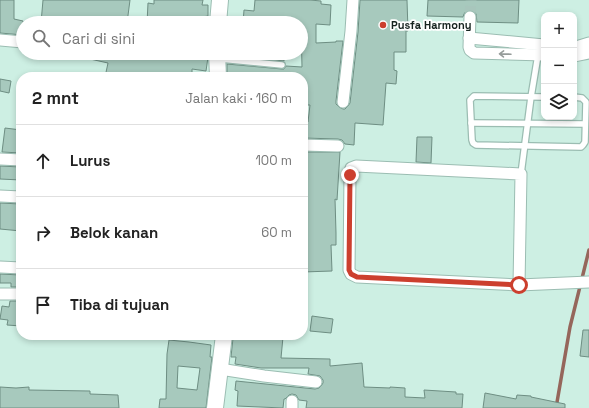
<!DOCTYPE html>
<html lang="id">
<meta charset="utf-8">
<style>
:root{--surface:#fff;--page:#f6f6f6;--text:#222;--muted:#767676;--line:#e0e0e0}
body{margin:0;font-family:"Space Grotesk",sans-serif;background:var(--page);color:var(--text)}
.controls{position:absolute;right:12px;top:12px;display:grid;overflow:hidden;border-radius:8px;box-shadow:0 2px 6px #0003}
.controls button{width:36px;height:36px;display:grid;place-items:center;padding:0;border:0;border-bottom:1px solid var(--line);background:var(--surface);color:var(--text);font:20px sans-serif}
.stop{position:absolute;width:12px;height:12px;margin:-9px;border:3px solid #cc3f2e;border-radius:50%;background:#fff}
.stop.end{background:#cc3f2e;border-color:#fff;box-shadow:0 1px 4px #0008}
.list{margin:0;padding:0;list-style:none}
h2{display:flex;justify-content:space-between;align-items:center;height:52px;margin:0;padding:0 16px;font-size:17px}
h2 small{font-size:13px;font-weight:400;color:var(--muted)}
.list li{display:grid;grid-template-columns:26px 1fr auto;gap:12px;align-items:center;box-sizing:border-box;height:72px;padding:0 16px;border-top:1px solid var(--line)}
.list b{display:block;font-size:15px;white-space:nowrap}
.list em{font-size:13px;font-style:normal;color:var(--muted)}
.icon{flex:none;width:22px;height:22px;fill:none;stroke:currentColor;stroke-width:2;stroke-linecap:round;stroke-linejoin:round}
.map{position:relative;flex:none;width:589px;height:408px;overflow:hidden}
.search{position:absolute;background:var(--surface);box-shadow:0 2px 6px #0003;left:16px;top:16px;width:292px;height:44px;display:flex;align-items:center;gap:10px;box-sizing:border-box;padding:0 14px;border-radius:22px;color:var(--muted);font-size:15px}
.panel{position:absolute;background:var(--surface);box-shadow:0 2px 6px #0003;left:16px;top:72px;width:292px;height:268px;border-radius:16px}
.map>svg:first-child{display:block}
</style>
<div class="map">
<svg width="589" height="408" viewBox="0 0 589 408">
<rect width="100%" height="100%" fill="#cdefe3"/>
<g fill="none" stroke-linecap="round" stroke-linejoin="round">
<path stroke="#95665b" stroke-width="3.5" d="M556,408L570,327L589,250"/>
</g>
<g fill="#a7c9bd" stroke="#6e8e83" fill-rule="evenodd">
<path d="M0,0H14V19L23,21V35L0,33Z"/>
<path d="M43,0H130L127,23H41Z"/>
<path d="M154,0H203L202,5H208V16L202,17L201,23H147L148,3L154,4Z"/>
<path d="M255,0H310L321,1V4L331,5L330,25L316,24V43L336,42V41H343L336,101V104L339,107L343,109H345L348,106L350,103L358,32L360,0H407L408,31H406V52H394V70L397,71L396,84L386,83L383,125L355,123L354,145L345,144L342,140L338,139L303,138V122H308L310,105H303V77L274,75V77H227V64L282,69H284L286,66L302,67L301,23H243L244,10L254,11Z"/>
<path d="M428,0H519L518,23L477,22L476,14L474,11L471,10L466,11L464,14L463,17L427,16Z"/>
<path d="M82,53H106L116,55V53H208V57L206,71L192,69V77H137L119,75V77H105L108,63L81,57Z"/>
<path d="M227,53H284V61L227,55Z"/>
<path d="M0,79L11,81L9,93L0,91Z"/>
<path d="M5,128L21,130V153L2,152Z"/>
<path d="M417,137H432L431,163L416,162Z"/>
<path d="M305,152H340L337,200L335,199L336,233V245H331L332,271L303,272V247H306L307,221H303V178Z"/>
<path d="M0,166L21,167V180L0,179Z"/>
<path d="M0,203L21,204V231L0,229Z"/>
<path d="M0,274L21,275V287H11V283H0Z"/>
<path d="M10,301H21V326L7,325L8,320L0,319L2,306L9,307Z"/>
<path d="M312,316L333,319L331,333L310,331Z"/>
<path d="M583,330H589V357L580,356Z"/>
<path d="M247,335H264L283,337L281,358L330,359V366L362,363L364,387L390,388V387L405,388V397L425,398L424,390L456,392V394H463L462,408H306L307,401L299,400L296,395L292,394L289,395L285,399H284L283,408L237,406L238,391L235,390L236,381L315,389L319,388L321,386L323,383V380L320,376L308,374L309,368H261L235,364L236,357H231L233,338L247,337Z"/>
<path d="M169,340L189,342L211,345L210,357H212L206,408H159L160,399H166L167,354ZM178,366L200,368L197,390L177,388Z"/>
<path d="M0,387L16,388L29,387V390L90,391V394L118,395L119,408H0Z"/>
<path d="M485,393L516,399L517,395L531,396V397L565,404V408H483Z"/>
</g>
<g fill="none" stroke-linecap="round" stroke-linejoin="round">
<path stroke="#a8c6bc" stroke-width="11" stroke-dasharray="11 5.5" stroke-linecap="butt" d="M470,17L471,0"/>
<defs>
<g id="lane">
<path d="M220,59L282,65"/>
<path d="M544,97L474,96L470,100L472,140L473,143L476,145L581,147L583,145L585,142L586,102L582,98L574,97"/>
<path d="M471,123L585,124"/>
<path d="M521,174L531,97L538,55"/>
</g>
<g id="street">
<path d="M470,17L469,47L470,50L474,53L544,55"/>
<path d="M469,38L544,45"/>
<path d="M0,40L23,42"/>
<path d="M574,47H576L589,43"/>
<path d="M574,56L589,53"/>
<path d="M343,102L351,31L353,0"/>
<path d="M303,145L338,146"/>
<path d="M0,159L21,160"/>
<path d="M0,196L21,197"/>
<path d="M0,267L21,268"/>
<path d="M519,285L521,174L356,166L351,168L350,175L349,270L351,274L357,277L519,285L589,282"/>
<path d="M0,294H21"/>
<path d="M220,369L264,376L316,382"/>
<path d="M292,401V408"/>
</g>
<g id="secondary">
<path d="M218,23L220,0"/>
<path d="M217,53L218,77"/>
<path d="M215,408L224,335"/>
</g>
</defs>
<use href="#lane" stroke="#9bbdb2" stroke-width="8"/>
<use href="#street" stroke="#9bbdb2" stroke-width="13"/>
<use href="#secondary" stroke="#9bbdb2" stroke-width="18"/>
<use href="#lane" stroke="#fff" stroke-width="5.5"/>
<use href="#street" stroke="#fff" stroke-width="11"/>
<use href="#secondary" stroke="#fff" stroke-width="16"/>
</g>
<defs><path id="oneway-shaft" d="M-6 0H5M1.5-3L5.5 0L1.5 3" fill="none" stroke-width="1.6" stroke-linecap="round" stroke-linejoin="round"/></defs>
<use stroke="#969c9a" href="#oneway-shaft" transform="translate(505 54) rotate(-178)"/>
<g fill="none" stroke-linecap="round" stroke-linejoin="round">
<path stroke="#cc3f2e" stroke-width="5" d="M350,175L349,270L351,274L357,277L519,285"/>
</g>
<circle fill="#cc3f2e" stroke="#fff" stroke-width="1.5" cx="383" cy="25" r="4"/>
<g text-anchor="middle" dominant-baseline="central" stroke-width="3.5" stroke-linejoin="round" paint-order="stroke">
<g font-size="11" font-weight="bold" fill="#16231f" stroke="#fff" text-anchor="start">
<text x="391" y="25">Pusfa Harmony</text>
</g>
</g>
</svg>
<div class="controls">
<button>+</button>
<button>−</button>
<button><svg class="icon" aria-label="layers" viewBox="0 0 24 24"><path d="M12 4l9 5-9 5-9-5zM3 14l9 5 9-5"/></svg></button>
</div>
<div class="stop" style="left:519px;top:285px"></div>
<div class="stop end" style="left:350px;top:175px"></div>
<div class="search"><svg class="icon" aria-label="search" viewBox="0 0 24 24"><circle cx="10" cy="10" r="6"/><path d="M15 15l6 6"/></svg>Cari di sini</div>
<section class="panel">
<h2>2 mnt<small>Jalan kaki · 160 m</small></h2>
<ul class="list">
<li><svg class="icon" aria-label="ahead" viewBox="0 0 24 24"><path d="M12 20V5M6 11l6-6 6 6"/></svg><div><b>Lurus</b></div><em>100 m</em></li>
<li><svg class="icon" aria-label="right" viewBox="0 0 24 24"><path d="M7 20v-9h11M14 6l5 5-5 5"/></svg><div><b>Belok kanan</b></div><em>60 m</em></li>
<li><svg class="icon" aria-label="arrive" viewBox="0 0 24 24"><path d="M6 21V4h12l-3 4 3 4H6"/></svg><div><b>Tiba di tujuan</b></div></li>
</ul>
</section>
</div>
